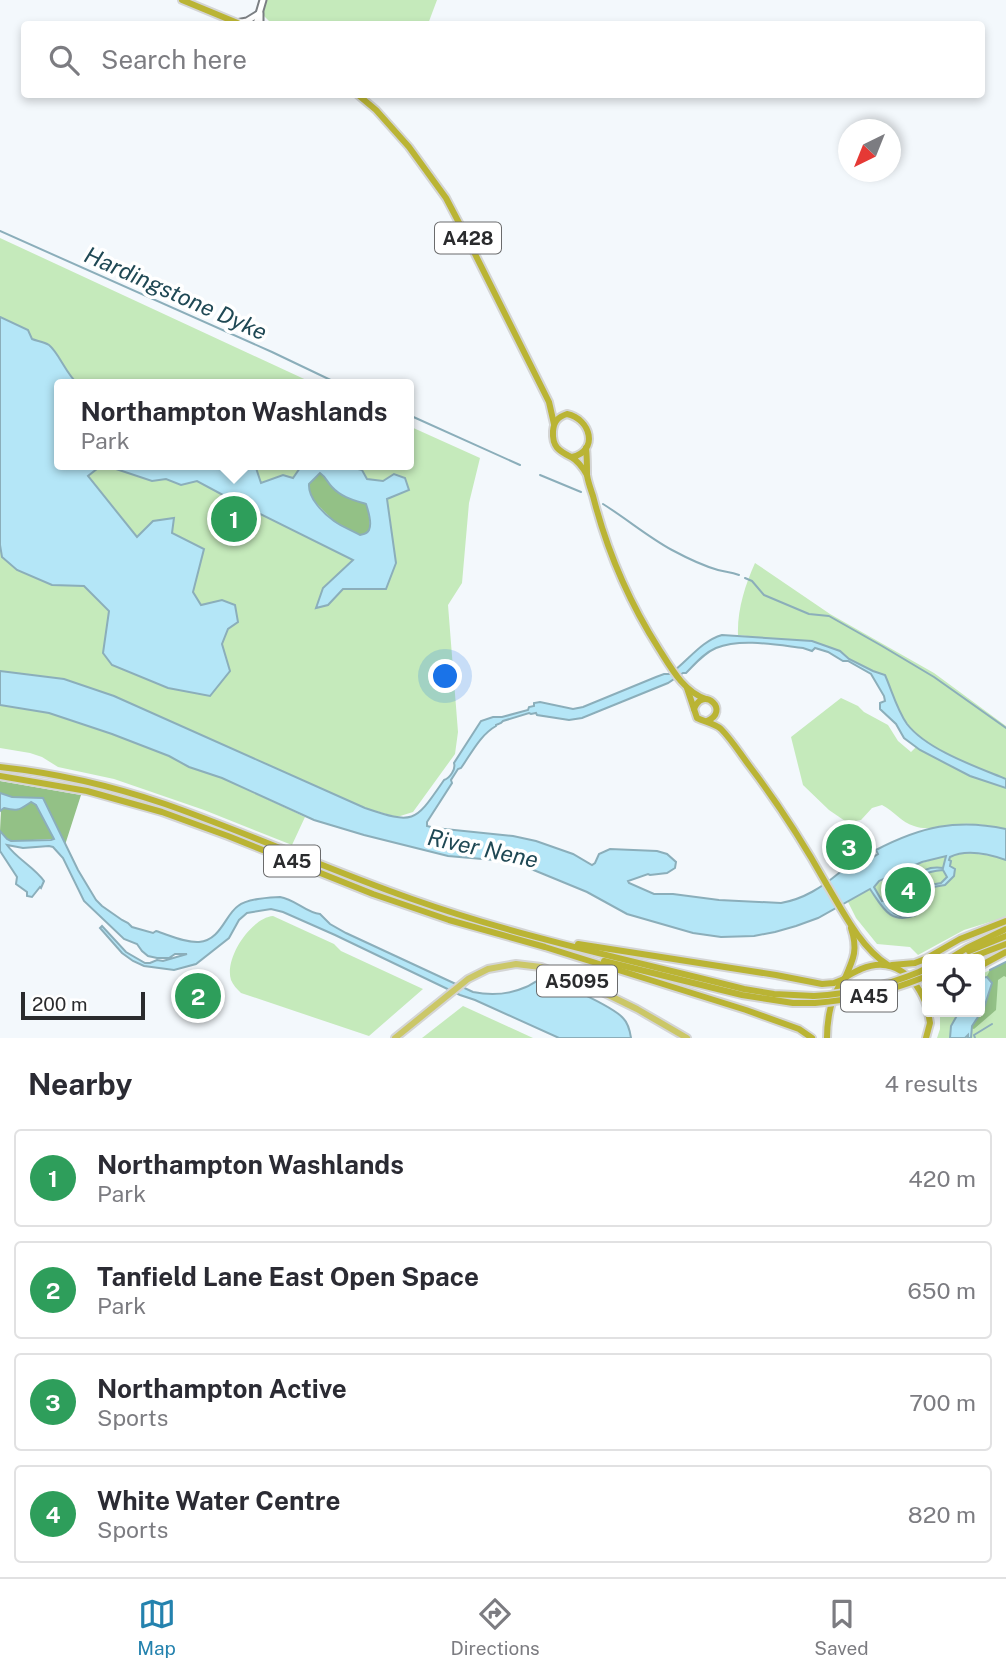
<!DOCTYPE html>
<style>
:root{--surface:#fff;--page:#f7f7f7;--text:#2b2b33;--muted:#7c7c81;--line:#e1e1e2;--accent:#2482ae}
body{margin:0;font-family:"Public Sans",sans-serif;background:var(--page);color:var(--text)}
.controls{position:absolute;right:21px;bottom:21px;display:grid;overflow:hidden;border-radius:7px;box-shadow:0 4px 10px #0003}
.controls button{width:63px;height:63px;display:grid;place-items:center;padding:0;border:0;border-bottom:2px solid var(--line);background:var(--surface);color:var(--text);font:35px sans-serif}
.compass{position:absolute;left:838px;top:119px;width:63px;height:63px;border-radius:50%;background:var(--surface);box-shadow:0 4px 10px #0003;rotate:223deg}
.scale{position:absolute;left:21px;bottom:18px;width:124px;box-sizing:border-box;padding-left:7px;border:4px solid #2a2b2d;border-top:0;font-size:19px;line-height:24px;white-space:nowrap;color:#2a2b2d;-webkit-text-stroke:5px #fff;paint-order:stroke}
.you{position:absolute;left:446px;top:677px;width:24px;height:24px;margin:-18px;border:5px solid #fff;border-radius:50%;background:#1a73e8;box-shadow:0 0 0 10px #1a73e833}
.badge{display:grid;place-items:center;width:46px;height:46px;border-radius:50%;background:var(--accent);color:#fff;font-size:23px;font-weight:700}
.pin{position:absolute;translate:-50% -50%;border:4px solid #fff;box-shadow:0 2px 7px #0006}
.popup{position:absolute;left:54px;top:379px;width:360px;height:91px;box-sizing:border-box;display:grid;place-content:center;border-radius:7px;background:var(--surface);filter:drop-shadow(0 2px 5px #0005);font-size:23px;white-space:nowrap;color:var(--muted)}
.popup b{font-size:26px;color:var(--text)}
.popup::after{content:'';position:absolute;left:50%;top:100%;margin-left:-14px;border:14px solid transparent;border-top-color:var(--surface)}
.list{margin:0;padding:0;list-style:none}
h2{display:flex;justify-content:space-between;align-items:center;height:91px;margin:0;padding:0 28px;font-size:30px}
h2 small{font-size:23px;font-weight:400;color:var(--muted)}
.list li{display:grid;grid-template-columns:46px 1fr auto;gap:21px;align-items:center;box-sizing:border-box;height:98px;margin:0 14px 14px;padding:0 14px;border:2px solid var(--line);border-radius:7px}
.list b{display:block;font-size:26px;white-space:nowrap}
.list p{margin:0;font-size:23px;white-space:nowrap;color:var(--muted)}
.list em{font-size:23px;font-style:normal;color:var(--muted)}
.icon{flex:none;width:38px;height:38px;fill:none;stroke:currentColor;stroke-width:2;stroke-linecap:round;stroke-linejoin:round}
.map{position:relative;flex:none;width:1006px;height:1038px;overflow:hidden}
.search{position:absolute;background:var(--surface);box-shadow:0 4px 10px #0003;left:21px;right:21px;top:21px;height:77px;display:flex;align-items:center;gap:18px;box-sizing:border-box;padding:0 24px;border-radius:7px;color:var(--muted);font-size:26px}
.sheet{height:539px;background:var(--surface)}
nav{display:flex;justify-content:space-around;align-items:center;box-sizing:border-box;height:98px;border-top:2px solid var(--line);background:var(--surface);font-size:19px;color:var(--muted)}
nav a{display:grid;justify-items:center;gap:4px}
nav .on{color:var(--accent)}
.map>svg:first-child{display:block}
</style>
<div class="map">
<svg width="1006" height="1038" viewBox="0 0 1006 1038">
<rect width="100%" height="100%" fill="#f3f8fc"/>
<g fill="#c5eabb">
<path d="M265,0H437L428,24H272L263,15Z"/>
<path d="M0,238L315,384H59V465H409V426L480,458L469,503L462,583L448,605L458,732L455,754L413,812L397,817L365,808L114,696L64,679L0,671Z"/>
<path d="M755,563L830,614L934,673L1006,726V779C975,767 928,751 907,724C897,710 891,691 885,675L873,671L849,659L840,651L821,644L738,635C737,611 745,585 755,563Z"/>
<path d="M841,698L858,706L864,712L888,725L898,741L911,752L916,747L970,776L1006,788V829C991,826 977,823 962,824C946,824 929,832 914,826C901,822 894,811 882,805L872,808L861,820L850,822L845,821L829,810L803,785L791,737Z"/>
<path d="M0,705L49,713L112,734L169,756L189,767L222,778L305,817L292,845L204,810L114,779L58,767L42,757L30,753L0,748Z"/>
<path d="M970,853L993,856L1006,860V917L964,930L918,955L910,947L877,944L856,918L847,900C889,877 921,857 970,853Z"/>
<path d="M273,916L334,944L341,951L423,989L369,1036L241,993C237,989 233,985 231,980C224,958 251,918 273,916Z"/>
<path d="M1006,962V1038H937L940,1029V1012H980V975Z"/>
<path d="M463,1006L533,1038H422Z"/>
</g>
<g fill="#93c186">
<path d="M320,473C326,477 327,482 332,487C342,496 353,500 366,504C368,509 371,525 369,530C368,534 364,534 360,535L334,521L311,498L309,484Z"/>
<path d="M0,781L81,795L65,845L41,803L0,798Z"/>
<path d="M31,802L36,805L54,839L11,841L7,839L0,831L1,810L4,808L11,810Z"/>
<path d="M1006,962V977L1004,976L998,980L996,1010L974,1029L971,1028L980,1015L992,983L988,978H986L990,970Z"/>
</g>
<g fill="#b4e6f7" stroke="#8baeba" stroke-width="2" fill-rule="evenodd">
<path d="M0,317L28,330L32,339C37,341 44,342 49,345C59,353 66,374 78,384H59V465H102L88,476L137,537L153,521L174,518L172,533L204,549L193,592L201,605L222,600L235,605L238,622L228,629L222,644L230,671L210,696L168,688L112,665L103,653L109,611L84,586L52,585L17,570L2,557L0,545Z"/>
<path d="M104,465H255L261,483L283,475L293,478L302,465H342L362,470L367,479L383,481L394,474L405,478L409,490L387,499L396,563L386,589H343L328,605L316,608L323,588L353,560L236,502L197,481L181,485L166,479L152,481ZM320,473C326,477 327,482 332,487C341,497 353,500 366,504C368,510 372,524 369,530C367,534 364,534 360,535C352,530 342,527 334,521C323,513 308,498 309,484Z"/>
<path d="M722,635L812,641L840,651L849,659L873,671L885,675C892,691 897,710 907,724C927,750 977,767 1006,779V788L970,776L920,750L904,738L896,724L880,709V703L885,701L884,696L871,674L848,661H843L828,652L815,648L812,651L803,648C777,645 741,638 716,648C704,653 695,664 686,673H683L668,683L582,718L569,720L537,715L536,713L531,714L529,713L503,721L501,723L496,725V726C480,735 471,754 461,768L458,769L451,780L452,783L427,822V826L435,828L513,836L536,841L573,854L592,865L595,863L599,854L610,849L657,851L667,854L676,862L675,868L667,873L650,875L648,874L628,881L629,883L654,894H673L719,900L781,903C804,899 822,887 839,873C846,867 856,864 864,860H868L878,854L876,850C920,827 957,818 1006,829V860C989,854 966,849 950,857L949,860L951,861L950,866L955,869L954,876L945,885L933,887C934,897 924,902 917,909L916,915C890,925 883,908 870,889L818,918L796,926L775,932L754,936L721,937L693,933L627,914L587,892L519,864L505,861L448,856L364,835L314,820L222,778L189,767L169,756L112,734L49,713L0,705V671L64,679L114,696L365,808C415,825 415,822 444,780C450,778 456,769 454,763L481,721L493,717H502L528,710L529,707L534,706V703L540,702L573,709L583,707L656,677L664,674H670C688,661 701,641 722,635ZM946,856L943,868C918,865 918,880 901,888L900,892L902,895L907,894C910,878 927,871 943,870L947,877L941,883L925,886L924,887L925,898C918,904 910,907 905,915L900,916L894,913L892,910L895,902L889,899L882,901L874,887L879,881L922,862Z"/>
<path d="M0,793L12,797L43,798L78,870L96,900L102,906L122,920L128,923L132,927L153,933L156,931C169,935 185,943 199,942C221,940 225,915 238,906C243,902 252,900 258,899C265,898 274,897 280,897C295,899 306,913 320,914L330,924L346,933L473,992C492,996 508,995 526,987C531,985 535,981 540,980C553,977 614,1008 623,1018C628,1023 630,1031 631,1038H559L475,1000L460,995L335,935L283,912L271,909L247,913L239,920L229,938L196,964L174,970L144,966L133,961L122,953L100,928L102,926L126,952L145,963H150L157,960L163,961L187,954H175L169,958H157L148,956L142,951L137,944L124,939L84,901L63,858L53,847L49,846L23,848L7,845C17,859 34,867 44,881L41,888L40,887L32,897L27,896V892L16,884L17,877L0,851V831L7,839L11,841L51,840L54,839L36,805L31,802C20,809 19,812 4,808L0,811Z"/>
<path d="M987,977L992,983L984,1008L972,1026L971,1038H968V1035L965,1038H950L951,1026L959,1012H980V978Z"/>
</g>
<g fill="none" stroke-linecap="round" stroke-linejoin="round">
<g stroke="#8baeba" stroke-width="2">
<path d="M0,231L272,352L339,384"/>
<path d="M409,415L520,465"/>
<path d="M540,475L581,492"/>
<path d="M603,504C627,519 648,537 672,550C685,557 704,566 718,570C725,572 731,572 739,575"/>
<path d="M745,578L752,581L764,595L809,614L829,616L882,646L934,677L1006,728"/>
<path d="M990,970L1006,962"/>
<path d="M975,1038L974,1035L992,1024"/>
</g>
<defs>
<g id="tertiary">
<path d="M236,23L247,21L260,13V24"/>
<path d="M256,24L263,0"/>
</g>
<path id="primary" d="M395,1038L468,979L488,969L516,964L541,967L586,984L637,1009L687,1038"/>
<g id="trunk">
<path d="M182,0L240,24"/>
<path d="M357,94L376,110L409,147L446,198L467,238L549,402L554,424"/>
<path d="M586,448C587,457 587,467 587,475C588,482 591,490 593,496C607,551 629,602 659,649C671,668 684,692 706,699"/>
<path d="M572,457C599,451 591,419 567,414C558,417 554,421 553,431C552,447 559,451 571,457C578,461 583,468 587,475"/>
<path d="M687,688L697,718C705,722 714,723 721,729C732,740 741,755 751,768C779,805 804,844 827,885C843,912 861,948 888,965"/>
<path d="M694,709C703,685 731,711 707,721"/>
<path d="M0,767C55,773 112,786 165,804C248,833 329,870 412,899C519,937 634,961 744,989L774,994L814,996"/>
<path d="M0,776L87,791L162,812L228,836L373,894L449,920L545,947L746,1010L799,1029L812,1038"/>
<path d="M578,944L776,975L822,984L834,983L844,979"/>
<path d="M969,951L1006,936"/>
<path d="M949,959L967,948L1006,929"/>
<path d="M967,959L1006,944"/>
<path d="M604,961L742,995L793,1003H815"/>
<path d="M892,965L915,963L925,959L960,939L1006,921"/>
<path d="M980,966L1006,952"/>
<path d="M919,972L927,968"/>
<path d="M845,978C854,958 858,949 851,928"/>
<path d="M827,1038C827,1020 831,995 843,980C847,975 855,972 861,969C894,955 917,978 927,1007"/>
<path d="M926,1038L930,1023L928,1012"/>
</g>
</defs>
<use href="#tertiary" stroke="#7b7f83" stroke-width="9"/>
<use href="#primary" stroke="#d4d5d5" stroke-width="10"/>
<use href="#trunk" stroke="#d4d5d5" stroke-width="10"/>
<use href="#tertiary" stroke="#fff" stroke-width="5"/>
<use href="#primary" stroke="#cbc767" stroke-width="6"/>
<use href="#trunk" stroke="#bab434" stroke-width="6"/>
<defs>
<g id="trunk-bridge">
<path d="M814,996C851,994 885,986 919,972"/>
<path d="M815,1003C852,1000 887,992 922,978"/>
</g>
</defs>
<use href="#trunk-bridge" stroke="#d4d5d5" stroke-width="10" stroke-linecap="butt"/>
<use href="#trunk-bridge" stroke="#bab434" stroke-width="6"/>
</g>
<g text-anchor="middle" dominant-baseline="central" stroke-width="7" stroke-linejoin="round" paint-order="stroke">
<g fill="#fff" stroke="#6a6b6c" stroke-width="2">
<rect x="435" y="222.5" width="66" height="31" rx="5"/>
<rect x="264" y="845.5" width="56" height="31" rx="5"/>
<rect x="537" y="965.5" width="80" height="31" rx="5"/>
<rect x="841" y="980.5" width="56" height="31" rx="5"/>
</g>
<g font-size="19" font-weight="bold" fill="#2a2b2d">
<text x="468" y="238">A428</text>
<text x="292" y="861">A45</text>
<text x="577" y="981">A5095</text>
<text x="869" y="996">A45</text>
</g>
<g font-size="23" font-style="italic" fill="#1f4854" stroke="#fff">
<text transform="translate(176 293) rotate(24)">Hardingstone Dyke</text>
<text transform="translate(483 848) rotate(12)">River Nene</text>
</g>
</g>
</svg>
<div class="controls">
<button><svg class="icon" aria-label="locate" viewBox="0 0 24 24"><circle cx="12" cy="12" r="6"/><path d="M12 2v4M12 18v4M2 12h4M18 12h4"/></svg></button>
</div>
<svg class="compass" viewBox="-18 -18 36 36"><path d="M0-13l5 13h-10z" fill="#e53935"/><path d="M0 13l5-13h-10z" fill="#7c7c81"/></svg>
<div class="scale">200 m</div>
<div class="you"></div>
<div class="pin badge" style="left:234px;top:519px;background:#2e9e5b">1</div>
<div class="popup"><b>Northampton Washlands</b>Park</div>
<div class="pin badge" style="left:198px;top:996px;background:#2e9e5b">2</div>
<div class="pin badge" style="left:849px;top:847px;background:#2e9e5b">3</div>
<div class="pin badge" style="left:908px;top:890px;background:#2e9e5b">4</div>
<div class="search"><svg class="icon" aria-label="search" viewBox="0 0 24 24"><circle cx="10" cy="10" r="6"/><path d="M15 15l6 6"/></svg>Search here</div>
</div>
<section class="sheet">
<h2>Nearby<small>4 results</small></h2>
<ul class="list">
<li><span class="badge" style="background:#2e9e5b">1</span><div><b>Northampton Washlands</b><p>Park</p></div><em>420 m</em></li>
<li><span class="badge" style="background:#2e9e5b">2</span><div><b>Tanfield Lane East Open Space</b><p>Park</p></div><em>650 m</em></li>
<li><span class="badge" style="background:#2e9e5b">3</span><div><b>Northampton Active</b><p>Sports</p></div><em>700 m</em></li>
<li><span class="badge" style="background:#2e9e5b">4</span><div><b>White Water Centre</b><p>Sports</p></div><em>820 m</em></li>
</ul>
</section>
<nav>
<a class="on"><svg class="icon" aria-label="map" viewBox="0 0 24 24"><path d="M3 6l6-2 6 2 6-2v14l-6 2-6-2-6 2zM9 4v14M15 6v14"/></svg>Map</a>
<a><svg class="icon" aria-label="directions" viewBox="0 0 24 24"><path d="M12 3l9 9-9 9-9-9zM9 14v-3h6M13 9l2 2-2 2"/></svg>Directions</a>
<a><svg class="icon" aria-label="saved" viewBox="0 0 24 24"><path d="M7 4h10v16l-5-4-5 4z"/></svg>Saved</a>
</nav>
